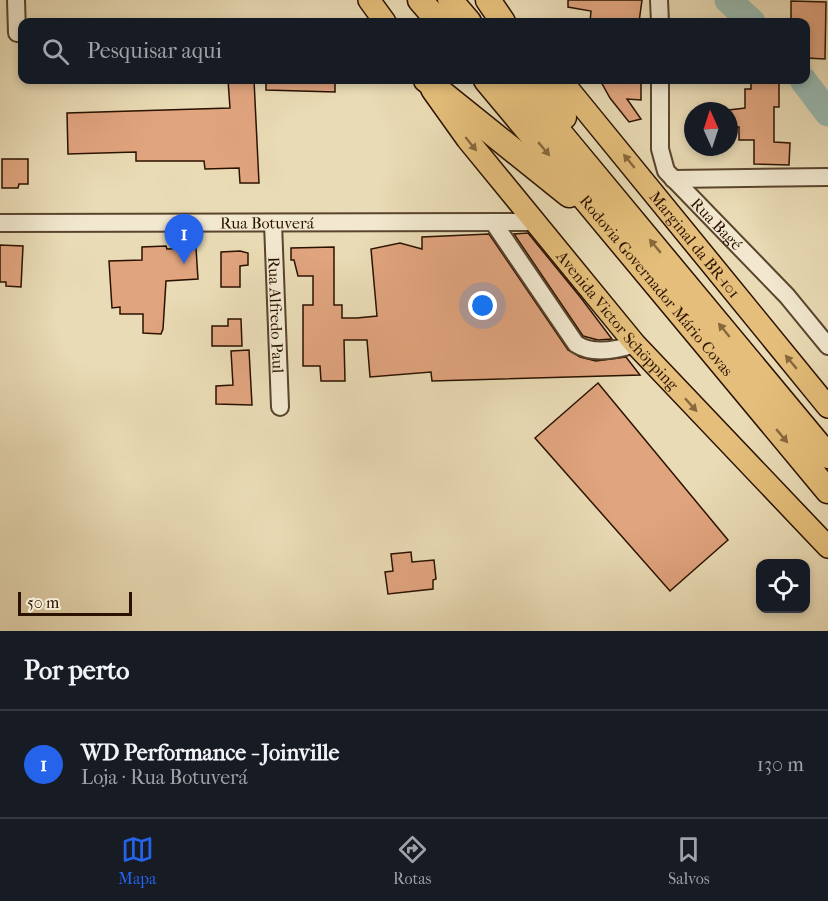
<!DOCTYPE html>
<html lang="pt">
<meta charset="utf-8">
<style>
:root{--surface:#171b24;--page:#20242c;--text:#f1f3f6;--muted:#9ea1a6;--line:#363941;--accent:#2563eb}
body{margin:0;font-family:"IM FELL French Canon",serif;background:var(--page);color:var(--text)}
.controls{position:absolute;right:18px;bottom:18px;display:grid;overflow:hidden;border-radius:12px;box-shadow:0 3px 9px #0003}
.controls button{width:54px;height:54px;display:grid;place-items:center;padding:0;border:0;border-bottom:2px solid var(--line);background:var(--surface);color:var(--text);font:30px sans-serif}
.compass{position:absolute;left:684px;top:102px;width:54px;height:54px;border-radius:50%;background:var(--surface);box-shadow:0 3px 9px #0003;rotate:357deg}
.scale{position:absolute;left:18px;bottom:15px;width:114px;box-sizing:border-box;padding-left:6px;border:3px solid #2b1200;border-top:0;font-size:16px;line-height:21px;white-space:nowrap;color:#2b1200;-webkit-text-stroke:4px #f1e8cf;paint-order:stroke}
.you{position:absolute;left:483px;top:306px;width:21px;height:21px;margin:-15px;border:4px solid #fff;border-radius:50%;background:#1a73e8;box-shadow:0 0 0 9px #1a73e833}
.badge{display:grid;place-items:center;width:39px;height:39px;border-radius:50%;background:var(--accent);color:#fff;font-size:20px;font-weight:700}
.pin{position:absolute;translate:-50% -50px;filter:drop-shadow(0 2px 3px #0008)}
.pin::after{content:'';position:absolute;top:32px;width:21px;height:18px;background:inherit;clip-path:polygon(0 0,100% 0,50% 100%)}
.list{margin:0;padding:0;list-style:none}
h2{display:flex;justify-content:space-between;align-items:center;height:78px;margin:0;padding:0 24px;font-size:26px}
h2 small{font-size:20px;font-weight:400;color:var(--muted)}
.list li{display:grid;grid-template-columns:39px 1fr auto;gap:18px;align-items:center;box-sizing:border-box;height:108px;padding:0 24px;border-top:2px solid var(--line)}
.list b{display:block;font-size:22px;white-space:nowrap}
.list p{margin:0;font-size:20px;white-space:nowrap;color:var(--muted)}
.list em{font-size:20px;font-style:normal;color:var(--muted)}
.icon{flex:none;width:33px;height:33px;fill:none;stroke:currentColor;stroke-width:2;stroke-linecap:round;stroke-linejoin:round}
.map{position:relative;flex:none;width:828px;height:631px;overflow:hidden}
.search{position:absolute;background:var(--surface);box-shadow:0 3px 9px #0003;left:18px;right:18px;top:18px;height:66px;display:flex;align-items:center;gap:15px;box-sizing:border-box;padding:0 21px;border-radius:12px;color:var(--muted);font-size:22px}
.sheet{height:186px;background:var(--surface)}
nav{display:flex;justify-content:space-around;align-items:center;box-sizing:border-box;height:84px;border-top:2px solid var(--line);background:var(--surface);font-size:16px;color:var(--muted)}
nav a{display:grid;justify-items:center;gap:3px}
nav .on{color:var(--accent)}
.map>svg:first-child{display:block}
</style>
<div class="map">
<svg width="828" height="631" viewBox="0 0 828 631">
<rect width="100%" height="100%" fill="#e9dbb5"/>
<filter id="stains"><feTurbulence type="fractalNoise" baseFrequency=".00333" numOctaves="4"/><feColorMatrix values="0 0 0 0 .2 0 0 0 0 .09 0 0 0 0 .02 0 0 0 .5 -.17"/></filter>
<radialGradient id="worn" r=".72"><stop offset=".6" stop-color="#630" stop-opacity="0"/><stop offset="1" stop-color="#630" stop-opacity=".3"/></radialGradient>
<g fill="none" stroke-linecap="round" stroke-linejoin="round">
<g stroke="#98bbb2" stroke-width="27">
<path d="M728,0L752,22"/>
<path d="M803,80L828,113"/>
</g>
</g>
<g fill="#e0a47e" stroke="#2b1200" stroke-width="1.5">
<path d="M568,0H642L639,22H590L591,11L568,7Z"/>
<path d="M791,1L826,2L825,59L806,58V22H791Z"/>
<path d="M228,80H254L259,183H240L239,168L205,169L204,161H136V152L68,154L67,113L230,108Z"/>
<path d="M266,80H335V92L266,90Z"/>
<path d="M600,80H641V100L627,99L641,119L629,122L610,98Z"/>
<path d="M751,80H779V107H774V142L790,143L789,165L754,164V140H739V127H729V110L745,108V89H751Z"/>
<path d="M2,159H28V184H19L18,188H2Z"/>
<path d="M528,233L581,298L612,339L598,340L583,336L514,234Z"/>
<path d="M489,234L568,350L580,357L596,361L626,357L640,375L432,381L431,372L370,377L367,340H344L345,381H321L320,366H303V305H313V276H298L294,260H291V248L334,247V305H342V318H357L377,316L371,249L400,243L422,249V237Z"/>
<path d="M0,245L23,246L21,287L6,286V282H0Z"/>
<path d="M166,246L167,249L196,248L198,279L166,281L163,329L161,334L143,333V314H120V307L112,308L109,261L142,260V247Z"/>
<path d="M240,251L248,253V265L240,266V287H221V252Z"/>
<path d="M228,319H241L242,346H212V326H228Z"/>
<path d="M249,350L252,405L216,404V386L233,385L231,351Z"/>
<path d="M598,383L728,540L670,591L535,438Z"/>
<path d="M411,552L412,562L434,560L436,579L433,580V589L388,594L385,572L393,571L391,554Z"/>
</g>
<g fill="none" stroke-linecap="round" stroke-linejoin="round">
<defs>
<g id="minor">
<path d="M16,0L17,33"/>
<path d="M659,0L660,22"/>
<path id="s1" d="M660,80V149L666,171L787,296L828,346"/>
<path d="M673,179L828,177"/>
<path d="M493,222L576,344C593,355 617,350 635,344"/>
<path id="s2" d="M0,223L535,222"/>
<path id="s3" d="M273,223L280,407"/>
</g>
<g id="major">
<path d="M369,0L385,22"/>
<path id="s4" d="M561,80L828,407"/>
<path id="s5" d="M432,90L467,139L635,344L828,547"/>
</g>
<g id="highway">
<path d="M420,0L439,22"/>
<path d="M450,0L469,22"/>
<path d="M488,0L503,22"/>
<path d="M426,80L569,195"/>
<path id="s6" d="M486,80L828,491"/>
<path d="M516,80L828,456"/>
<path d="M540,80L564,117"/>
</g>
</defs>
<use href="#minor" stroke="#5a442d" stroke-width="20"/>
<use href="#major" stroke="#2b1200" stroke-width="24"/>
<use href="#highway" stroke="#2b1200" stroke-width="27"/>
<use href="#minor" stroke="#f1e8cf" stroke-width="16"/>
<use href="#major" stroke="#e4be7a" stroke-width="21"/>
<use href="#highway" stroke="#e4be7a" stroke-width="24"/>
</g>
<defs><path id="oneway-solid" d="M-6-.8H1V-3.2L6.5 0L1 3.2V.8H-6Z" transform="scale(1.5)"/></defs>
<g fill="#88683d">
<use href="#oneway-solid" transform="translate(471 144) rotate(51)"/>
<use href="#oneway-solid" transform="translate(544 149) rotate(50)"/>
<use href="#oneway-solid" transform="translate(629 161) rotate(-129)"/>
<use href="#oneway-solid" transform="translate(655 246) rotate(-130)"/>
<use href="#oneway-solid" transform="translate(724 330) rotate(-129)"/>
<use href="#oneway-solid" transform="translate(791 362) rotate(-130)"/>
<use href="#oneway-solid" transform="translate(691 405) rotate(48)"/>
<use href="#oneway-solid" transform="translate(782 436) rotate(50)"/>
</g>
<g text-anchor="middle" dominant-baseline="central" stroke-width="5" stroke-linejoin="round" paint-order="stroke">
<g font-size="16" fill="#2b1200" stroke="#f1e8cf">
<text stroke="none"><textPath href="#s2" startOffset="267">Rua Botuverá</textPath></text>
<text stroke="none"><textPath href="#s1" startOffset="165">Rua Bagé</textPath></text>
<text stroke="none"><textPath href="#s4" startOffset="212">Marginal da BR-101</textPath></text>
<text stroke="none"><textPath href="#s6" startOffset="267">Rodovia Governador Mário Covas</textPath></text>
<text stroke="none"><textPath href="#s3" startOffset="92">Rua Alfredo Paul</textPath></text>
<text stroke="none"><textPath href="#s5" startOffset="296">Avenida Victor Schöpping</textPath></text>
</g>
</g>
<rect width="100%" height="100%" filter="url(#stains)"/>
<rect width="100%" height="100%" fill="url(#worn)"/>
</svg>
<div class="controls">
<button><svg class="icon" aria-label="locate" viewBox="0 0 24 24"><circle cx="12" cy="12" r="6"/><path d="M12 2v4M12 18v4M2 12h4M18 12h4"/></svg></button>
</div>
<svg class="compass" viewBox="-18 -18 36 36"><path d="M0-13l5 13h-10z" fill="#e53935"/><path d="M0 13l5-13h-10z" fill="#9ea1a6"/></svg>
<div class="scale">50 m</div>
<div class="you"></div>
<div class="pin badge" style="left:184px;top:264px">1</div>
<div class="search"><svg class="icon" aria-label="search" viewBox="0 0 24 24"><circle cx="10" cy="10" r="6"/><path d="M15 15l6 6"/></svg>Pesquisar aqui</div>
</div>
<section class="sheet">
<h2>Por perto<small></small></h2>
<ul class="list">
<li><span class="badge">1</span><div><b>WD Performance - Joinville</b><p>Loja · Rua Botuverá</p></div><em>130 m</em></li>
</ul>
</section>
<nav>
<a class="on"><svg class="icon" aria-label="map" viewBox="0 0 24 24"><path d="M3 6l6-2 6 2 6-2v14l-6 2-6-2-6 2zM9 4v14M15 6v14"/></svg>Mapa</a>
<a><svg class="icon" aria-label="directions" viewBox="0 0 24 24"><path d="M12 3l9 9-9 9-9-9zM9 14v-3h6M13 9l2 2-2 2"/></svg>Rotas</a>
<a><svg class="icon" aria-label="saved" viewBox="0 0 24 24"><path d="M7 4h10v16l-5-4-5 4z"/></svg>Salvos</a>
</nav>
